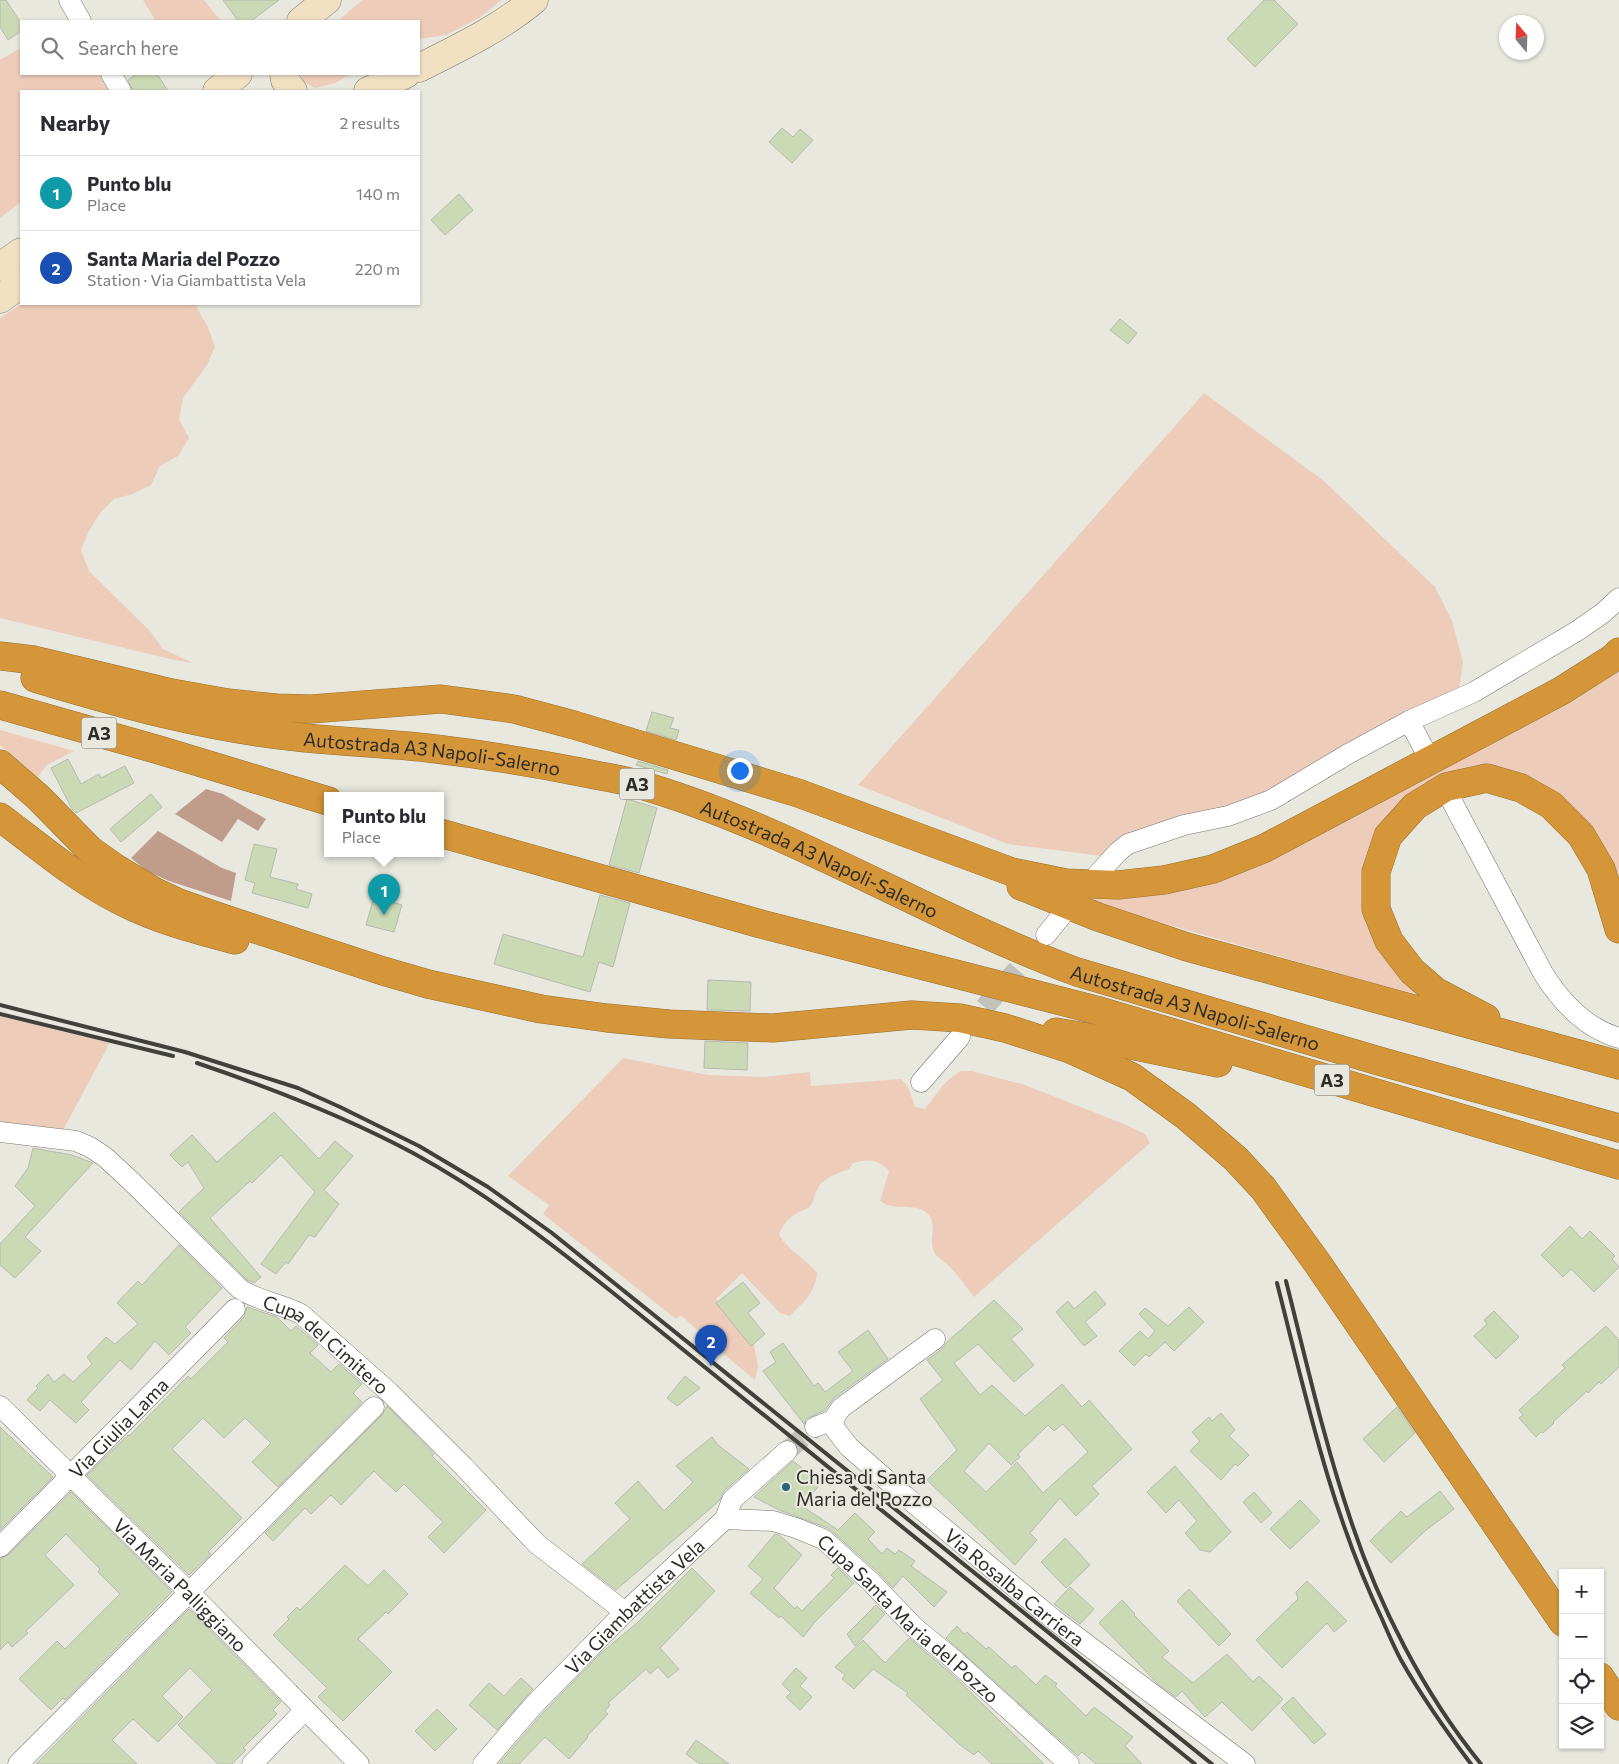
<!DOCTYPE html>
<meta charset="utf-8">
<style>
:root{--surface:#fff;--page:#f2f2f3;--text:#2b2b33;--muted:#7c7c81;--line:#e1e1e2;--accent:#0f766e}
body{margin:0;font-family:Commissioner,sans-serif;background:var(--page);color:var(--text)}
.controls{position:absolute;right:15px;bottom:15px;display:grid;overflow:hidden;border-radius:0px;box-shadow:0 1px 4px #0004}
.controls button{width:45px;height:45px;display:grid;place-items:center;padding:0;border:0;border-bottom:1px solid var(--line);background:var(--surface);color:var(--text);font:25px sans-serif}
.compass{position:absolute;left:1499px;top:15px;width:45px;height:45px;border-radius:50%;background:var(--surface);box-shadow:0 1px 4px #0004;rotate:341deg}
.you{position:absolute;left:739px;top:770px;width:18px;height:18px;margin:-12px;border:4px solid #fff;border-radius:50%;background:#1a73e8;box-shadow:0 0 0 8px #1a73e833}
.badge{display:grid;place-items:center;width:32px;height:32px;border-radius:50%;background:var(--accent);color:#fff;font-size:16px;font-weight:700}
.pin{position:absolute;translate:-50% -41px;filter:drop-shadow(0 1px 2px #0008)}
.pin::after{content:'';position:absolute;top:26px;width:18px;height:15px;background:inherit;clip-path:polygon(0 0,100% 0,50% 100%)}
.popup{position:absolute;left:324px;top:792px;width:120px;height:65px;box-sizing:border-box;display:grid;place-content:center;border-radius:0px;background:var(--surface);filter:drop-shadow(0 1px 4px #0005);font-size:16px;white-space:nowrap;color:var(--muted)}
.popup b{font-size:19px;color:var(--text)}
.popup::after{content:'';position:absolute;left:50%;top:100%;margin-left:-10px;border:10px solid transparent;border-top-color:var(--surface)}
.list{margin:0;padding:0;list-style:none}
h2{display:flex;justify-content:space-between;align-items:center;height:65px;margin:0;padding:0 20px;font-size:21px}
h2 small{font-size:16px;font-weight:400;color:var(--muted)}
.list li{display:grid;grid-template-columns:32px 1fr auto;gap:15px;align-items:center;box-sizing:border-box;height:75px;padding:0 20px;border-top:1px solid var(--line)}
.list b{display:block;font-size:19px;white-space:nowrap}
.list p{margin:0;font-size:16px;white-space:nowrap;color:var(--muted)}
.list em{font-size:16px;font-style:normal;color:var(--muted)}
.icon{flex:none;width:28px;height:28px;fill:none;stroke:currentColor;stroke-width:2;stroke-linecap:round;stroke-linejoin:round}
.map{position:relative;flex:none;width:1619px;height:1764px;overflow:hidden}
.search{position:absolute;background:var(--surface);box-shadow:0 1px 4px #0004;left:20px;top:20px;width:400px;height:55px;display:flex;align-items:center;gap:12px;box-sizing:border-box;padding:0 18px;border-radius:0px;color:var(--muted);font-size:19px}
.panel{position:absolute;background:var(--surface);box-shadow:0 1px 4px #0004;left:20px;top:90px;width:400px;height:215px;border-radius:0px}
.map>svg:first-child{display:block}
</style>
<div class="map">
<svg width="1619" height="1764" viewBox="0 0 1619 1764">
<rect width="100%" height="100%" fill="#e9e8df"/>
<g fill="#eeccba">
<path d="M143,0H204L221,21H156Z"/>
<path d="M362,0H502L479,18L446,35L419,39V21H338Z"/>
<path d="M21,48V74H101L111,91H21V202L0,218V60Z"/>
<path d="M300,74H351L335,83L315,88L304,82Z"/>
<path d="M21,304H197V308L208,327L215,347L207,365L183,398L179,419L189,438L178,456L160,466L151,485L133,494L114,499L100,513L89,531L81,550L89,571L150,631L163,649L193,663L174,660L0,618V318Z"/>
<path d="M1204,393L1324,481L1435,587L1452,621L1463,662L1459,690L1261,800L1102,856L1008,844L858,785Z"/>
<path d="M1619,659V897L1569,807L1449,775L1423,783L1400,802L1378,831L1369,856L1422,995L1372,983L1096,904L1093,894L1161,888Z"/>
<path d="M0,730L74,751L47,765L37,778L0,745Z"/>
<path d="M0,1016L109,1043L105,1052L63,1130L0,1126Z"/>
<path d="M623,1058L708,1075L764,1077L810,1072L811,1086L901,1079L908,1087L915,1107L925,1109L944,1084L952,1077L961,1071H972L1025,1085L1124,1124L1145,1134L1150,1143L974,1297C966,1287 959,1276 950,1267C946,1262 939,1259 935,1254C927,1241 939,1224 927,1213C915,1202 895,1212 880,1201L889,1171C878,1159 868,1159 853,1163L849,1169C837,1174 823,1177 817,1190C813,1196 815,1202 809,1207C806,1210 803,1210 799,1212C789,1217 782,1225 779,1235C789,1251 806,1259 817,1273C815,1294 803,1302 790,1316L780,1313L742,1273L716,1299L754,1345L758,1366L755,1380L707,1340V1339L681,1315L676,1319L543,1214L549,1205L508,1176Z"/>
</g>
<g fill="#c09d8a">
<path d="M206,789L223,794L266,819L258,831L238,819L222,842L175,814Z"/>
<path d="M158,831L222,868L236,873L231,901L169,881L147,871L131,858Z"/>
</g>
<g fill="#cbd9b5" stroke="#b6bab1" fill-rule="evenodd">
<path d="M0,0H6L21,23V31L8,40L0,27Z"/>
<path d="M223,0H279L251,21H238Z"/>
<path d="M1264,0H1274L1298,24L1255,67L1227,39Z"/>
<path d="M137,74H157L168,91H133L128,80Z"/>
<path d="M782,128L793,137L800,129L813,140L792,163L769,142Z"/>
<path d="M459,194L473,210L445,235L431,220Z"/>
<path d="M1120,319L1137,333L1128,344L1110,330Z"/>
<path d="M652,712L674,718L670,728L679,730L676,740L646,731Z"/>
<path d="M68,759L81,784L99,774L101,778L125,766L134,783L76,813L72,809L51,768Z"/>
<path d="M638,761L668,770L667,774L636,765Z"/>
<path d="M151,794L162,807L121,842L110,829Z"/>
<path d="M627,799L657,808L639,873L609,865Z"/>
<path d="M254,844L277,849L270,877L298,884L296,889L312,894L308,908L252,893L255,883L245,880Z"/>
<path d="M600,895L630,903L613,967L599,962L590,992L494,964L503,934L583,957Z"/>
<path d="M374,897L402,905L394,932L366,925Z"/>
<path d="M708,980L751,982L750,1011L707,1010Z"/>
<path d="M705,1041L748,1043L747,1070L704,1068Z"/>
<path d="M274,1112L319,1159L335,1141L353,1156L324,1190L339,1204L315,1237L309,1235L288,1264L286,1262L276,1274L261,1264L315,1192L281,1155L252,1183L250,1181L210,1218L261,1277L254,1283L247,1280L179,1212L204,1188L188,1162L182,1167L170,1155L192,1135L217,1162Z"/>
<path d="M33,1148L72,1155L93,1163L25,1237L41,1251L15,1278L0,1265V1244L35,1206L15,1186L28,1168Z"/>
<path d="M1570,1226L1582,1239L1590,1231L1615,1256L1612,1259L1619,1267L1594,1292L1571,1269L1563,1277L1541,1255Z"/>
<path d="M179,1245L222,1288L185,1327L191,1333L169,1355L155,1341L131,1370L120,1360L81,1402L89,1410L76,1423L50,1400L40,1411L27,1400L38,1388L36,1386L48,1374L54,1382L64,1374L73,1382L92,1364L87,1357L106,1337L115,1344L138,1324L117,1303L138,1281L142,1285Z"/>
<path d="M743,1282L760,1303L748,1313L765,1334L751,1346L716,1303Z"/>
<path d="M1095,1291L1106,1304L1085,1322L1097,1336L1084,1346L1056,1312L1068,1301L1074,1309Z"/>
<path d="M994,1300L1023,1329L1011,1339L1034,1365L1014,1382L978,1344L954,1363L980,1395L992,1385L1025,1416L1062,1384L1082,1407L1089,1400L1132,1449L1092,1486L1099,1494L1076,1516L1060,1498L1030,1533L1037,1540L1015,1565L927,1480L957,1450L920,1399L943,1380L927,1360L942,1349L946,1343ZM1063,1424L1088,1452L1043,1493L1017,1462L986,1492L964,1471L989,1443L1011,1465L1020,1457L1018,1454L1048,1425L1054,1431Z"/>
<path d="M247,1307L277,1317L291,1331L296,1326L318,1345L310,1353L331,1372L339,1364L362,1384L353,1393L362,1402L278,1487L252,1462L271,1443L245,1418L224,1438L203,1418L172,1449L242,1518L208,1552L211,1554L189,1575L87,1475L128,1435L129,1436L188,1376L191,1379L228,1342L224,1338L244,1317Z"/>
<path d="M1189,1307L1204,1322L1174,1351L1165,1342L1149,1357L1146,1354L1134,1366L1119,1351L1140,1331L1148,1339L1155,1331L1139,1314L1145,1308L1168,1326Z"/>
<path d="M1494,1311L1519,1337L1496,1359L1474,1336L1487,1324L1484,1320Z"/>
<path d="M1606,1326L1619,1340V1367L1601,1384L1599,1382L1588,1393L1587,1391L1553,1422L1554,1423L1543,1433L1541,1432L1536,1437L1519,1418L1523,1415L1519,1410L1565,1368L1562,1365Z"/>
<path d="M868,1330L888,1359L834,1398L825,1410L806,1419L804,1424L763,1371L776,1362L770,1352L783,1343L814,1386L818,1383L825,1392L853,1371L838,1352Z"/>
<path d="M685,1376L700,1388L677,1406L667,1398Z"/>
<path d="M387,1406L434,1454L432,1456L486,1510L444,1553L428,1537L443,1522L404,1484L396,1492L374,1471L341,1505L331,1495L311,1514L305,1508L273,1541L265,1533L382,1415Z"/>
<path d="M1397,1407L1415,1433L1384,1462L1363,1439Z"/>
<path d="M1221,1413L1235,1430L1229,1436L1249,1455L1238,1466L1235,1464L1221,1480L1190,1451L1200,1441L1192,1432L1209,1417L1212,1421Z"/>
<path d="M0,1427L53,1477L0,1530Z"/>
<path d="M712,1437L718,1445L749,1469L724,1491L719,1501L616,1590L582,1564L630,1519L615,1503L638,1481L664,1511L693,1482L676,1466Z"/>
<path d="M793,1461L821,1483L802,1506L838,1530L855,1513L875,1532L868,1539L882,1554L887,1548L895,1554L899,1550L915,1561L911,1566L947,1592L934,1607L903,1576L893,1588L878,1572L828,1528L779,1510L754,1497Z"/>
<path d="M1175,1466L1231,1532L1210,1552L1200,1550L1185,1533L1197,1521L1179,1500L1166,1513L1147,1492Z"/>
<path d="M1440,1491L1454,1509L1425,1531L1391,1563L1370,1541L1401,1511L1407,1517Z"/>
<path d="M71,1492L172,1592L65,1700L63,1698L51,1710L19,1679L57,1641L65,1649L120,1594L98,1572L100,1569L66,1534L45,1555L74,1585L26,1631L28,1633L12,1647L8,1642L0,1650V1559L8,1555Z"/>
<path d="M1254,1492L1272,1513L1261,1523L1243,1502Z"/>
<path d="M1300,1500L1320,1521L1290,1549L1270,1529Z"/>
<path d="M775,1534L779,1535L802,1555L774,1588L795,1609L797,1606L802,1611L834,1578L831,1575L838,1568L854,1583L815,1622L803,1637L781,1616L779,1618L750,1593L763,1579L748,1566Z"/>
<path d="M1065,1538L1090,1565L1066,1588L1041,1562Z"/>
<path d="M345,1565L368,1586L384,1570L408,1594L388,1614L386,1612L358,1639L392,1672L343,1721L318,1697L327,1688L273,1635L289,1619L287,1617L297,1607L300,1610Z"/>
<path d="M692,1568L715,1591L660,1648L679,1669L668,1678L658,1667L650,1674L646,1669L608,1703L610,1705L605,1711L608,1714L587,1736L588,1737L569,1759L545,1737L519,1764H499L541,1715L600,1654L637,1623Z"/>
<path d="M1307,1581L1347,1621L1334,1632L1327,1623L1282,1668L1256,1640L1298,1599L1296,1592Z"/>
<path d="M1070,1587L1094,1609L1080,1624L1054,1604Z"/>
<path d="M1189,1589L1231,1634L1219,1646L1177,1601Z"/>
<path d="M1122,1600L1135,1614L1134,1615L1169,1651L1162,1657L1193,1683L1227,1654L1253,1682L1259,1676L1283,1699L1252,1731L1222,1702L1205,1717L1182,1691L1176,1697L1158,1684L1099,1623Z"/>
<path d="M876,1605L885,1614L855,1646L847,1634Z"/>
<path d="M189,1609L281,1702L273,1710L277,1714L243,1748L246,1750L232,1764H218L178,1725L212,1690L190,1668L162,1696L183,1717L158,1742L133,1719L112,1740L137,1764H36Z"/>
<path d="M957,1626L964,1634L967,1632L986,1649L989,1647L1012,1668L1015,1665L1036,1685L1045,1675L1057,1684L1055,1686L1086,1716L1094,1707L1133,1737L1125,1746L1142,1764H1096L1082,1752L1078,1756L946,1638Z"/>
<path d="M909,1638L953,1675L1044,1764H992L978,1751L974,1755L959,1744L906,1695L908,1693L873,1669L854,1689L842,1679L845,1675L835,1667L863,1640L885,1663Z"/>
<path d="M796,1668L807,1678L800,1686L812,1697L800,1710L786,1697L791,1693L782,1684Z"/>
<path d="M521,1678L533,1689L497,1730L469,1705L489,1683L504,1696Z"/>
<path d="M1293,1697L1326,1734L1314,1744L1281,1708Z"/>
<path d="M437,1709L457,1729L435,1751L415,1731Z"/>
<path d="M696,1740L729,1764H700L686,1754Z"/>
</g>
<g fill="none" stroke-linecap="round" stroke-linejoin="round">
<g stroke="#c3c2ba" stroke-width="20" stroke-dasharray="20 10" stroke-linecap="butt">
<path d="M965,1030L1039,944"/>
<path d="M787,1451L815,1427"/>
</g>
<defs>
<g id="street">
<path d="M69,0L81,21"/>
<path d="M111,74L121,91"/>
<path d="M1409,721L1424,749"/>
<path d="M1449,796L1543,973C1561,1002 1585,1028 1619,1038"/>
<path d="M1097,875L1118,852L1128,844L1184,825L1228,816L1271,800L1348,754L1409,721L1474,692L1577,631L1603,613L1619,598"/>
<path d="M1046,935L1062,915"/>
<path d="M921,1082L960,1037"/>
<path id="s1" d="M0,1132L76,1141L90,1147L105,1157L131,1181L240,1289C258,1301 282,1304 301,1314L389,1392L464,1467L537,1544L625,1612"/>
<path id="s2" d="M935,1339L841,1408L833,1420L835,1429L849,1447L905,1496L1053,1619L1245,1764"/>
<path id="s3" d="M0,1406L189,1592L359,1764"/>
<path d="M815,1427L833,1420"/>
<path id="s4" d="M725,1519L773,1521L796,1528L823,1539L870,1581L914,1627L953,1659L1069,1764"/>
<path id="s5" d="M0,1547L235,1309"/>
<path d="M18,1764L374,1407"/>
<path d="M252,1764L305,1710"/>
<path id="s6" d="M483,1764L532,1707L625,1612L725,1519L732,1500L787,1451"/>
</g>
<g id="secondary">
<path d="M301,21L327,0"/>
<path d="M419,68C459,48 499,29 534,0"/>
<path d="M284,74L285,80L293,91"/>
<path d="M217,91L238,74"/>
<path d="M368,91L406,74"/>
<path d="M0,267L21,252"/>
<path d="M0,299L21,284"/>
</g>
<g id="highway">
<path d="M0,656L34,660L172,693L228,703L276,708L311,709L441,699L514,709L574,725L798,793L1012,872L1066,883L1118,885L1164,880L1213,869L1265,848L1561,691L1613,658L1619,652"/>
<path id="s7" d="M35,678C121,704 208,728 297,737C341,742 385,743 428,748C479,754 530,762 580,772C598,776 616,778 634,783C789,827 926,916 1077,972L1379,1061L1619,1128"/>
<path d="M0,705L159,750L328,801"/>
<path d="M0,764L38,797L90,850L117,869L155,892L179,903L213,915L383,971L428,984L541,1009L607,1018L669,1024L773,1028L912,1015L960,1018L1005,1028L1070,1049L1132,1077L1186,1116L1236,1159L1263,1188L1318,1264L1563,1622"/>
<path d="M0,817C40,847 78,880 123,902C158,920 197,930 235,940"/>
<path d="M440,833L761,924L1096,1010L1619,1165"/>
<path d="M1021,886L1098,917L1187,947L1619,1065"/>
<path d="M1486,1018L1435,991L1412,971L1389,941L1376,909V872L1388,836L1415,806L1446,787L1487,778L1521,788L1551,805L1581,835L1601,869L1619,929"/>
<path d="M1056,1032L1116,1042L1218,1063"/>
<path d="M1600,1677L1619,1706"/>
</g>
</defs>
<use href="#street" stroke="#78776f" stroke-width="21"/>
<use href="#secondary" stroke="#78776f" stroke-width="29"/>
<use href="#highway" stroke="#997132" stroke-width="29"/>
<use href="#street" stroke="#fff" stroke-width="20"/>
<use href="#secondary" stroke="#f2e0c3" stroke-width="28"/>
<use href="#highway" stroke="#d49638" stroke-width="28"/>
<g stroke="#41413c" stroke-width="4">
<path d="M0,1005L185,1052L298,1088L340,1107L419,1146L488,1187L552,1233L1212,1764"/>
<path d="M0,1014L173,1056"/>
<path d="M197,1063C271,1088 344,1116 413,1153C485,1192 549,1242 612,1292L1195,1764"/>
<path d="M1286,1281C1306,1360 1324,1441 1350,1518C1378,1604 1424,1694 1481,1764"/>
<path d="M1277,1283C1306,1397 1331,1513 1382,1619C1388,1633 1394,1647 1401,1660C1422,1697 1446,1731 1471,1764"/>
</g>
</g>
<circle fill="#28647b" stroke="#e9e8df" stroke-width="2" cx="786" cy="1487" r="5"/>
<g text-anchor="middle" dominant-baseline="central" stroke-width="4.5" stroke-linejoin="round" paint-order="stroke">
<g fill="#e9e8df" stroke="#65645f" stroke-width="1">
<rect x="81.5" y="717.5" width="35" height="31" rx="4"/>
<rect x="619.5" y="768.5" width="35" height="31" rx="4"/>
<rect x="1314.5" y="1064.5" width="35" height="31" rx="4"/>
</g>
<g font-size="18" font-weight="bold" fill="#2c2c28">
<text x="99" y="733">A3</text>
<text x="637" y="784">A3</text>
<text x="1332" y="1080">A3</text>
</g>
<g font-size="19" fill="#2c2c28" stroke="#e9e8df">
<text stroke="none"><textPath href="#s7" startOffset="405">Autostrada A3 Napoli-Salerno</textPath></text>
<text stroke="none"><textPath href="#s7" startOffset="810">Autostrada A3 Napoli-Salerno</textPath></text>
<text stroke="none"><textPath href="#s7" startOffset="1215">Autostrada A3 Napoli-Salerno</textPath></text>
<text stroke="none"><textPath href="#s1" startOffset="402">Cupa del Cimitero</textPath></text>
<text stroke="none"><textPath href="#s5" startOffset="168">Via Giulia Lama</textPath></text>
<text stroke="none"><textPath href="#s3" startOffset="254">Via Maria Palliggiano</textPath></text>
<text stroke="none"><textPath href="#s2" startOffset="380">Via Rosalba Carriera</textPath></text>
<text stroke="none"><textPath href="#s6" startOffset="219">Via Giambattista Vela</textPath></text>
<text stroke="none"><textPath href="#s4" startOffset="218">Cupa Santa Maria del Pozzo</textPath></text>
</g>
<g font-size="19" fill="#2c2c28" stroke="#e9e8df" text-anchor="start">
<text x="796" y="1476">Chiesa di Santa<tspan x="796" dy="22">Maria del Pozzo</tspan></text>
</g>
</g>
</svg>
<div class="controls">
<button>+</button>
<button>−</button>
<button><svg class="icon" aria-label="locate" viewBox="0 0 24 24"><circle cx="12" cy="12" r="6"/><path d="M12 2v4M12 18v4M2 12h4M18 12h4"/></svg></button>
<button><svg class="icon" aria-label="layers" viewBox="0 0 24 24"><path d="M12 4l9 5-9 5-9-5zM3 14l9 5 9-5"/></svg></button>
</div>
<svg class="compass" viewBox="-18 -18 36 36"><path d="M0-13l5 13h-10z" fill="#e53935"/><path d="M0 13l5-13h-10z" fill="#7c7c81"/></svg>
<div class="you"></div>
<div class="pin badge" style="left:384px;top:915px;background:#0f9aa8">1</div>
<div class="popup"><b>Punto blu</b>Place</div>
<div class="pin badge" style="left:711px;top:1366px;background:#1a4fb4">2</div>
<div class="search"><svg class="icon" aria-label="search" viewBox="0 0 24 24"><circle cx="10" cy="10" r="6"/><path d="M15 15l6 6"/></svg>Search here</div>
<section class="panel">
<h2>Nearby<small>2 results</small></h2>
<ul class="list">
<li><span class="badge" style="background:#0f9aa8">1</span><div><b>Punto blu</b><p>Place</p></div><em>140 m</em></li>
<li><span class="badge" style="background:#1a4fb4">2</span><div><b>Santa Maria del Pozzo</b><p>Station · Via Giambattista Vela</p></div><em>220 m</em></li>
</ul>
</section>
</div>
